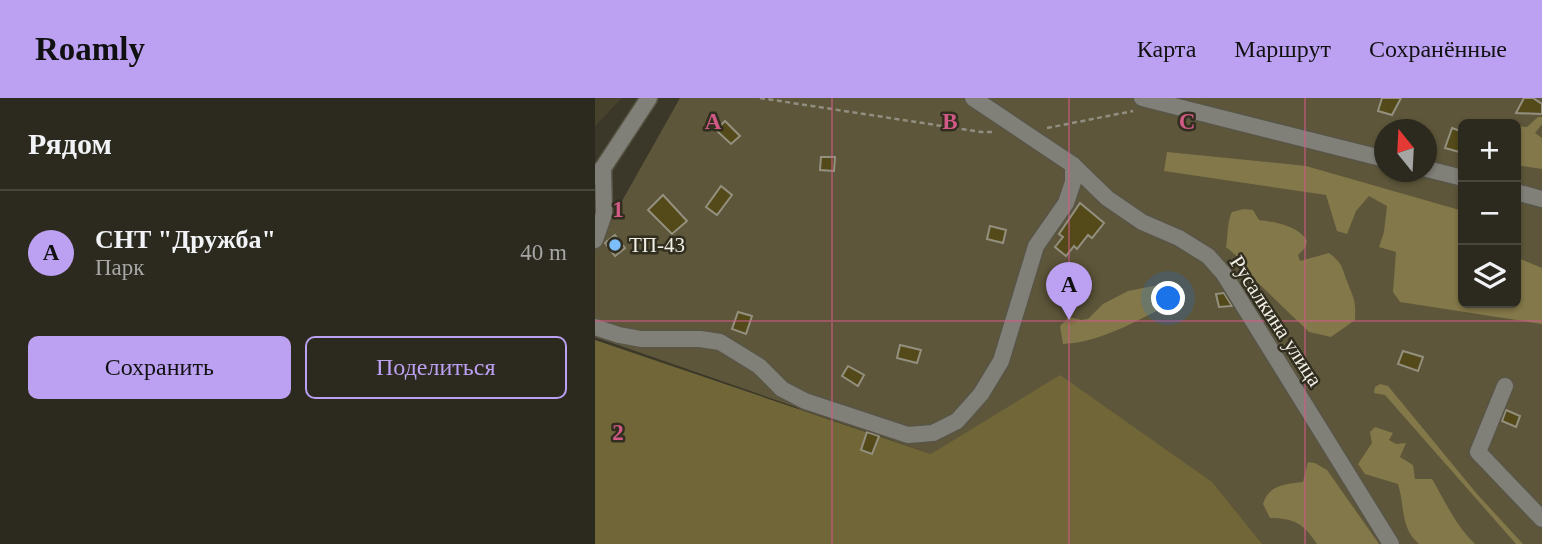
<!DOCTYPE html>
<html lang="ru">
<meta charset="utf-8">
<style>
:root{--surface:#2c2a1f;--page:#343228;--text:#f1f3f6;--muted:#a6a7a4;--line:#48463d;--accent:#bca0f2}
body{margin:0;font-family:"Times New Roman",serif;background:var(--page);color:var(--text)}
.controls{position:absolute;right:21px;top:21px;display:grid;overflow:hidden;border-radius:10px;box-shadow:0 2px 5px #0004}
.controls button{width:63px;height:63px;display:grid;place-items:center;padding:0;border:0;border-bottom:2px solid var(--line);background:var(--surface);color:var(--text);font:35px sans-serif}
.compass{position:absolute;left:779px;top:21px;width:63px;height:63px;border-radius:50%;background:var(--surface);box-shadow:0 2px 5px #0004;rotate:342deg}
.you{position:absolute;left:574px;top:201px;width:24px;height:24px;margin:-18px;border:5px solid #fff;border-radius:50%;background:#1a73e8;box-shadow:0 0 0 10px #1a73e833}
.badge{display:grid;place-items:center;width:46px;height:46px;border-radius:50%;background:var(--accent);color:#111;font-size:23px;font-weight:700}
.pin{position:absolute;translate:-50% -58px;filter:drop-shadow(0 2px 4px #0008)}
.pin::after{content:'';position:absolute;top:37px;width:24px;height:21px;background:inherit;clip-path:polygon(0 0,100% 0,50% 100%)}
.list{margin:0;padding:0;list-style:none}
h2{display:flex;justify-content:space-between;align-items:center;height:91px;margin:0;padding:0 28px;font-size:30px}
h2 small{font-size:23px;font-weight:400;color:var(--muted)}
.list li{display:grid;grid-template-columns:46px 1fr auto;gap:21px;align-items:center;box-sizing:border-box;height:126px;padding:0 28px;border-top:2px solid var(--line)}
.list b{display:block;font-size:26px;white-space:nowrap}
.list p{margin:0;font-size:23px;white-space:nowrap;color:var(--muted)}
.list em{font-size:23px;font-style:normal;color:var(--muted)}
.actions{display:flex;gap:14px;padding:21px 28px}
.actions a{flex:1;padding:16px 0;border:2px solid var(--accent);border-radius:10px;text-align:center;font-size:24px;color:var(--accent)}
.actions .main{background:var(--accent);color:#111}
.icon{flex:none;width:38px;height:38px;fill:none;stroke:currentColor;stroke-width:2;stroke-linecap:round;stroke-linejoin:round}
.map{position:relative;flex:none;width:947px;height:446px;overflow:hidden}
header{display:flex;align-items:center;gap:42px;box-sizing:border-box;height:98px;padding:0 35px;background:var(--accent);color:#111}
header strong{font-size:33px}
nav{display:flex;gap:38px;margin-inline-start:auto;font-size:24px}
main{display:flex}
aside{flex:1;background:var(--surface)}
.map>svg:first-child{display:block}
</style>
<header>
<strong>Roamly</strong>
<nav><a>Карта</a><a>Маршрут</a><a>Сохранённые</a></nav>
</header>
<main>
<aside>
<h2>Рядом<small></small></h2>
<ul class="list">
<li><span class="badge">A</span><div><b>СНТ &quot;Дружба&quot;</b><p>Парк</p></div><em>40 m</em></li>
</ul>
<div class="actions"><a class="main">Сохранить</a><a>Поделиться</a></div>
</aside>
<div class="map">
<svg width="947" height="446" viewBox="0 0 947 446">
<rect width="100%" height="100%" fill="#3b3829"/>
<path fill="#47422c" d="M0,0H27L0,28Z"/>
<path fill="#5d563a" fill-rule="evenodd" d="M85,0H947V446H553L534,425L0,239V151ZM868,26H921V205H868ZM790,32H832V74H790Z"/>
<path fill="#716638" d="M0,242L336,356L465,277L617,384L667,446H0Z"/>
<g fill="#837849">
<path d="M943,19H947V26L940,35L947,40V71L921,67V28L932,29Z"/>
<path d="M572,54L711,68L868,113V205H921V159L947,170V226L805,204L798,194L801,154L784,149L789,134L792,108L774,98L761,113L752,136L742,133L731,97L569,73Z"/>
<path d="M649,111L658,112L664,122C680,124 704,128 712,143L710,150L703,157L705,163L734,155C748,166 746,168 752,183C759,202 761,201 760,222L736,239L714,234L659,181L644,160L631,149C633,139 632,123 637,114Z"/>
<path d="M558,188L582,193L586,201C548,218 511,244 468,246L465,228L474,219L486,222L493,221L508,206L533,193Z"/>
<path d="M785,286L793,288L882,396L928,446H921L790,297L779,295L780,289Z"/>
<path d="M780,329L798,335L794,342L801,346L811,345L805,359L818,367L820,381H837C850,403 861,428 880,446H824C805,430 810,408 803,386L770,376L763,366L777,345L775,334Z"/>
<path d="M713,364L720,365L732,372L784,446H722C709,426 699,420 675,420L668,406C673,387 691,386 708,384Z"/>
</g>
<g fill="#534919" stroke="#94907f" stroke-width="2">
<path d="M787,0H806L797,17L783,13Z"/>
<path d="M929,0H938L947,6V16L921,15Z"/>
<path d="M130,23L145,38L136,46L121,32Z"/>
<path d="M857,30L868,34V55L850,50Z"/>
<path d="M226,59H240L239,73L225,72Z"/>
<path d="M126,88L137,97L122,117L111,109Z"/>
<path d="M68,97L92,123L77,136L53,112Z"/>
<path d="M485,105L509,125L497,140L493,137L482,151L479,148L471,158L460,149L468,139L464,136Z"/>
<path d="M395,128L411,132L408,145L392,141Z"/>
<path d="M20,137L30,150L20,158L10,145Z"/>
<path d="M629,195L637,208L624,209L621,196Z"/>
<path d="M143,214L157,218L151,236L137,231Z"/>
<path d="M305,247L326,252L322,265L302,260Z"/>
<path d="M808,253L828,259L823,273L803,266Z"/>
<path d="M253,268L269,277L263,288L247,278Z"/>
<path d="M911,312L925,318L921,329L907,323Z"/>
<path d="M272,334L284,338L277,356L266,352Z"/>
</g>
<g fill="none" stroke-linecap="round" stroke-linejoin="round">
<defs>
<g id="minor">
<path d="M378,0L478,67L512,100L547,124L584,140L613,158L629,176L796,446"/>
<path d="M547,0L790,61"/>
<path d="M832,71L868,80"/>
<path d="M0,78L8,70L54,0"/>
<path d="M921,94L947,101"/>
<path d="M0,142L9,116L8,70"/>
<path d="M0,229L24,237L46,241H105L125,244L164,268L187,291L210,303L313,337L338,335L362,323L386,296L406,263L441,148L471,105L478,84V67"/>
<path d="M910,288L883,354L947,421"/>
</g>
</defs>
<use href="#minor" stroke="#585547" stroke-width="19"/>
<g stroke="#918e81" stroke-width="2.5" stroke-dasharray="5 3.5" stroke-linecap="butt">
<path d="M165,0L386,34H400"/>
<path d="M452,30L538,13"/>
</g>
<use href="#minor" stroke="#818078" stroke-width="16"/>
</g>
<path fill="none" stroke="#d05985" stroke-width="2" stroke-opacity="0.55" d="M237,0V446M474,0V446M710,0V446M0,223H947"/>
<circle fill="#7cbef9" stroke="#312e1f" stroke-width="2.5" cx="20" cy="147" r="7"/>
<g text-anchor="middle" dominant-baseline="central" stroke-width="5" stroke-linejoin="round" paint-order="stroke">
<g font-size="21" fill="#f2f0e6" stroke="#312e1f" text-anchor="start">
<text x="34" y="147">ТП-43</text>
</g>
<g font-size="21" fill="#f2f0e6" stroke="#312e1f">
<text transform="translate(681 223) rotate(57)">Русалкина улица</text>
</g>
</g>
<g font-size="23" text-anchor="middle" font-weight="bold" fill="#d05985" stroke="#312e1f" stroke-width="5" stroke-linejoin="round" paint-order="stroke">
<text x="118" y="31">A</text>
<text x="355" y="31">B</text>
<text x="592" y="31">C</text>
<text x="23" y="119">1</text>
<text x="23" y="342">2</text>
</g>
</svg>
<div class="controls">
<button>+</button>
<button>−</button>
<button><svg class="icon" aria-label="layers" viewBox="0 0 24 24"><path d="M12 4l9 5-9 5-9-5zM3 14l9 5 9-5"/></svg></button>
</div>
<svg class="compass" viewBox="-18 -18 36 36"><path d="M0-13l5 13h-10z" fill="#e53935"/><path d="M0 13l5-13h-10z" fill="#a6a7a4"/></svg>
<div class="you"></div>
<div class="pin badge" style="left:474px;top:222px">A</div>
</div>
</main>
